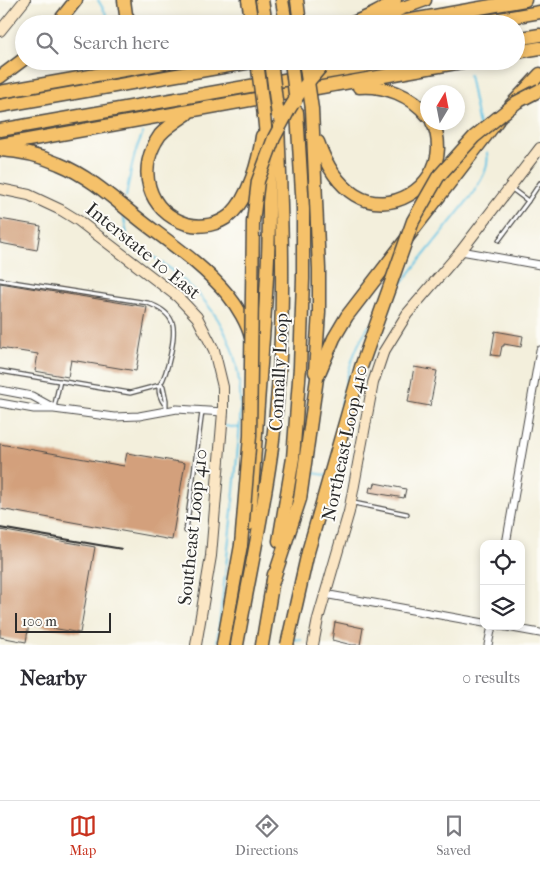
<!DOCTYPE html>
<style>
:root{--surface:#fff;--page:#f2f2f3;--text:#2b2b33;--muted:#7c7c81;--line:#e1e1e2;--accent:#c8321e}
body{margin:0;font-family:"IM FELL French Canon",serif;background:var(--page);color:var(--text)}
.controls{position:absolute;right:15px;bottom:15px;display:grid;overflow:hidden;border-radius:10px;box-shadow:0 2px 8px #0003}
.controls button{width:45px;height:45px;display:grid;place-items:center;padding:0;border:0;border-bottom:1px solid var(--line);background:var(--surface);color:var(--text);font:25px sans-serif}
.compass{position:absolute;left:420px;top:85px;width:45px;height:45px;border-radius:50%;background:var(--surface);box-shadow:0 2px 8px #0003;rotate:10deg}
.scale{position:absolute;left:15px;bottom:12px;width:96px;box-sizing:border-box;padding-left:5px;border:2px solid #2b2b2b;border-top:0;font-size:14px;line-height:18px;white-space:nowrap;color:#2b2b2b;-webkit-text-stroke:4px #fdfcf7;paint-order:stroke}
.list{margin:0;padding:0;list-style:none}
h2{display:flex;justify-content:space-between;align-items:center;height:65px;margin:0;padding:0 20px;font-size:21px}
h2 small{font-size:16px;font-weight:400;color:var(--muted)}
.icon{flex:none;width:28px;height:28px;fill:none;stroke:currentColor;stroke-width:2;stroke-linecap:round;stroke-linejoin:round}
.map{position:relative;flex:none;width:540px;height:645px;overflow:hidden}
.search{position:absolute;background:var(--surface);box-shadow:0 2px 8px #0003;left:15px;right:15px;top:15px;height:55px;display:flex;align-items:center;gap:12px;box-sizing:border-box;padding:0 18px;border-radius:28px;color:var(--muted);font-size:19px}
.sheet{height:155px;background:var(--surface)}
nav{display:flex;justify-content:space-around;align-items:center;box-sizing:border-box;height:70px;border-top:1px solid var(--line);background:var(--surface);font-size:14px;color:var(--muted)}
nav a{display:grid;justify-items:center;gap:2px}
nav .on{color:var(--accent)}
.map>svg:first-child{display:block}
</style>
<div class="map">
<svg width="540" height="645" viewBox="0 0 540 645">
<rect width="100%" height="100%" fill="#fdfcf7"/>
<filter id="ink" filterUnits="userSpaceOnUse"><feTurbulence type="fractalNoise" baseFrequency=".02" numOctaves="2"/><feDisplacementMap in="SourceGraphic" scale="10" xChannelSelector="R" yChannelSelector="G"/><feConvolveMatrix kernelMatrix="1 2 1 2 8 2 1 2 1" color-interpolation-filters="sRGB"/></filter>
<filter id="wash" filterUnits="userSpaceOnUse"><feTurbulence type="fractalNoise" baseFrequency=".0096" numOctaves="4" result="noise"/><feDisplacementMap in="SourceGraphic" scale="20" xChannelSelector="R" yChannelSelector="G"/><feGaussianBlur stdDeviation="1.12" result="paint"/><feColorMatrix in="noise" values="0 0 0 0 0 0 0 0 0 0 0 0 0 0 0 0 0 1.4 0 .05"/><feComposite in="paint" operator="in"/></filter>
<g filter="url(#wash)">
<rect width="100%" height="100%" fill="#f3efdc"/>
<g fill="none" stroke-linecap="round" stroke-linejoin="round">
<g stroke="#66c5e5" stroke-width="2">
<path d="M98,0L112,24"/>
<path d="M469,75L479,126"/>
<path d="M126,197C130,175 133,153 143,133"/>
<path d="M124,218L127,235L134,242C161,263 193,283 213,312C227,332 237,358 239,382C243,411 238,440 236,469C231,527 224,585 217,642"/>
<path d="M393,294L472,195C480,181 490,169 487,153"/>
<path d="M225,426L239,428"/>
<path d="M337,427C344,392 348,356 369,326"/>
<path d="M313,473L326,475"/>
<path d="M293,639L301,640"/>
</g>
</g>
<g id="blocks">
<g fill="#d3a07c">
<path d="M0,219L41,226L37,250L0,243Z"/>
<path d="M0,283L147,307L136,371L71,360L68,377L35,371L38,354L0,348Z"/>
<path d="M495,331L523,336L521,347L504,344V346H502L500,356L491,355Z"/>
<path d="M414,367L437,371L430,406L408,402Z"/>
<path d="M0,444L124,466L127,453L185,463L172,540L0,509Z"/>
<path d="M375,483L406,489L404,498L369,492L370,487L374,488Z"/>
<path d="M0,530L95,547L80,633L29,624L26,642L0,637Z"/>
<path d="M335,622L363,628L360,645H352L332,640Z"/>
</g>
</g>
</g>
<g filter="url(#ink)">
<use href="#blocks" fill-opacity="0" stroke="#494846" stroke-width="1"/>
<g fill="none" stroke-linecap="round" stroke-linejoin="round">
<defs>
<g id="lane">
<path d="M528,201L540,183"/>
<path d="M499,240L528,201L512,189"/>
<path d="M0,280L148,303C158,307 168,312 172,322C177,335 167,374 160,385L130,393L0,371"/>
<path d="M165,405C161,400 157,391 160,385L163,386L166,400V410"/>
<path d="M54,408L60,381"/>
<path d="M354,503L407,514"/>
<path d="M186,531L202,412"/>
</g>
<g id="street">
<path d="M461,251L540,265"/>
<path d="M0,390L32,396L54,408"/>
<path d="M0,403L34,409H54L114,417L139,416L177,409L223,412"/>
<path d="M506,544L540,350"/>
<path d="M324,594L484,623"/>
<path d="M501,626L540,633"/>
<path d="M488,645L492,626"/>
</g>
<g id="secondary">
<path d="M0,31L25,0"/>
<path d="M0,189L29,195L61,210L79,221L178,297L197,317L214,350L223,387V412L211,556L196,645"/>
<path d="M313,645L318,619L349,512L373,383L383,353L407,314L461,251L540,148"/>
</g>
<g id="highway">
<path d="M124,0L126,15L132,24"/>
<path d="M248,0L252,24"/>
<path d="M262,0L266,24"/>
<path d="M282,0L286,24"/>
<path d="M297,0L300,24"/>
<path d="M57,24L76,0"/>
<path d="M350,24C365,18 383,11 395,0"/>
<path d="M373,24L400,9L425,0"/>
<path d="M389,24L525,0"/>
<path d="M471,24L540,12"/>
<path d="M516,39L540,35"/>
<path d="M516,52L540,48"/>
<path d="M0,77L24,59"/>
<path d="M359,87C385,85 411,95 428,116"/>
<path d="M0,92L175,61"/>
<path d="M511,105L540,74"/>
<path d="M0,106L257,61"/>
<path d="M312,109L319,269V312L315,372"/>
<path d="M187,114C178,120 167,127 160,135C136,169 147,211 187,224C202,228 218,225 230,215C249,198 259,160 262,136"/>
<path d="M0,130L392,61"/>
<path d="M318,142C325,162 336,183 355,195C390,217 437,188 438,148C438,139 437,130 432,122"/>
<path d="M0,145L467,61"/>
<path d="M0,150C20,151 41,156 59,164C91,177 117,202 144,223C173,245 204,266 228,295C237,306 248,324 251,338"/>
<path d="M249,524C254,475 256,426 260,377C267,290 274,202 264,116"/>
<path d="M279,541L293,458L300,367L303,279V209L297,112"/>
<path d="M273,581L300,499L317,378L334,338L347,316L498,120"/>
<path d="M223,645L241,545"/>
<path d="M237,645C248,582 262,519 271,455C286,348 283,234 278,126"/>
<path d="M262,645L274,574"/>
</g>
</defs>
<use href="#lane" stroke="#494846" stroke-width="5.5"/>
<use href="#street" stroke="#494846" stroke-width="9"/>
<use href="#secondary" stroke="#494846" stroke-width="12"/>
<use href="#highway" stroke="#494846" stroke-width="15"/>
<use href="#lane" stroke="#fff" stroke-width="3"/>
<use href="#street" stroke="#fff" stroke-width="7"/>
<use href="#secondary" stroke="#fbe6c4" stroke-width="10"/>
<use href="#highway" stroke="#f5c16b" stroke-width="12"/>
<path stroke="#2b2b2b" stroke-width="2" d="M0,528L122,549"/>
<defs>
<g id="highway-bridge">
<path d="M257,61L264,116"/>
<path d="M271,61L278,116"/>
<path d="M291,61L296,102"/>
<path d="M305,61L312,109"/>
<path d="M241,545L250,436L253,222L258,181L274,138L290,108L302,89L326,61"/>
<path d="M287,645L308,552L361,367L413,221L438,177L474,137L517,102L540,90"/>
</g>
</defs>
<use href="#highway-bridge" stroke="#494846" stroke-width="15" stroke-linecap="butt"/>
<use href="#highway-bridge" stroke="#f5c16b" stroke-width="12"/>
</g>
</g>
<g text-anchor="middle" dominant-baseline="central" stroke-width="4" stroke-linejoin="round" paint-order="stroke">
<g font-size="19" fill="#2b2b2b" stroke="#fdfcf7">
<text transform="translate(143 251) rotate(39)">Interstate 10 East</text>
<text transform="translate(279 372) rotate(-87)">Connally Loop</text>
<text transform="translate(345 443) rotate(-78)">Northeast Loop 410</text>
<text transform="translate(193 527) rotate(-84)">Southeast Loop 410</text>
</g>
</g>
</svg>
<div class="controls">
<button><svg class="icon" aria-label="locate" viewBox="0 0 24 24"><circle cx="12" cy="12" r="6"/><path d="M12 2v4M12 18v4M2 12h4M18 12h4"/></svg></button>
<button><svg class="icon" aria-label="layers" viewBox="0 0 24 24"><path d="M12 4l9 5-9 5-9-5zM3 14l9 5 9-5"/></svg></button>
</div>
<svg class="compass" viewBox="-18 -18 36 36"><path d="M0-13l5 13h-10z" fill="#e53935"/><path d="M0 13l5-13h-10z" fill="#7c7c81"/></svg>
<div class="scale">100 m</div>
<div class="search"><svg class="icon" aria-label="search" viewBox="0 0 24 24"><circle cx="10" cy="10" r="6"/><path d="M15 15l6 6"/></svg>Search here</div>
</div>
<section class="sheet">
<h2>Nearby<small>0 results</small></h2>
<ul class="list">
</ul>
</section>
<nav>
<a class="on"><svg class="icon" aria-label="map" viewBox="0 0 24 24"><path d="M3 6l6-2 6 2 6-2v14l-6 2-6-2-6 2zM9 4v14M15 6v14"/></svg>Map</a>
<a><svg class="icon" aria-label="directions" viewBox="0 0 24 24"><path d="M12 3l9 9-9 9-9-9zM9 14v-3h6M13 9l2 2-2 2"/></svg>Directions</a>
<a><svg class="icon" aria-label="saved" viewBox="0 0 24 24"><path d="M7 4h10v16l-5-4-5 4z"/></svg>Saved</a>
</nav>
